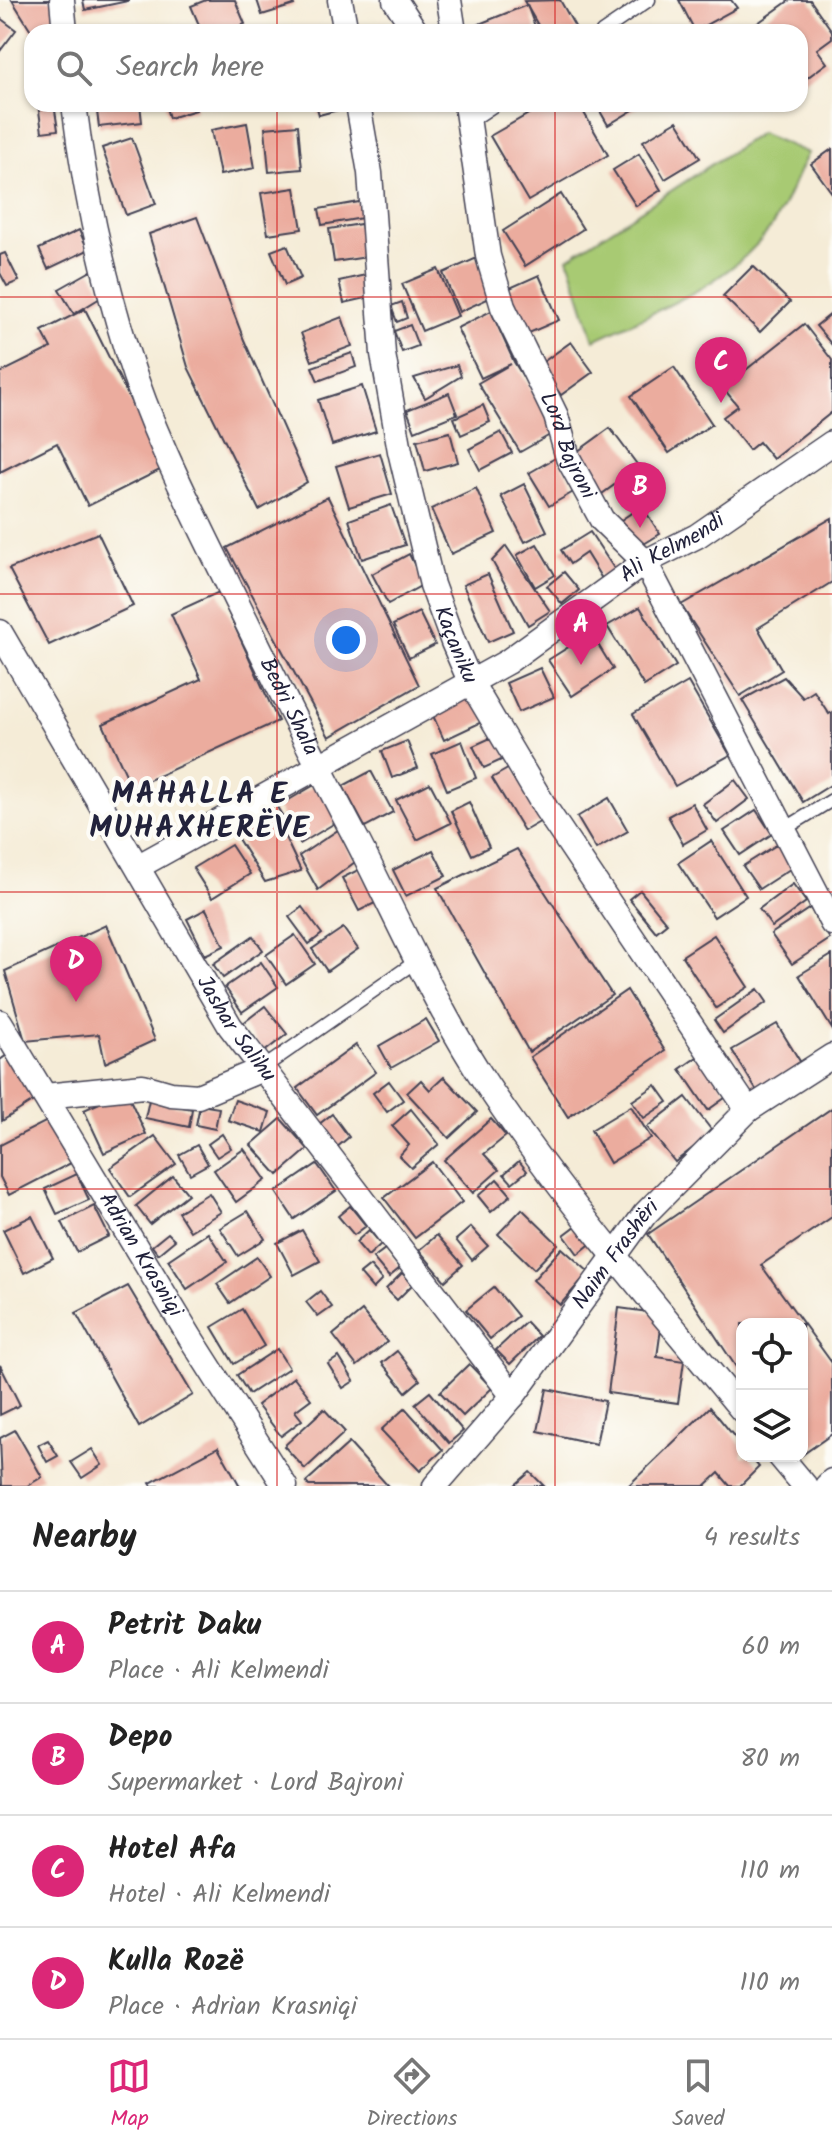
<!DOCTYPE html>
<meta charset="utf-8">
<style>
:root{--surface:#fff;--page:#f2f2f2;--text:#222;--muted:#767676;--line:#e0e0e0;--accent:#db2777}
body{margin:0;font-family:Kalam,sans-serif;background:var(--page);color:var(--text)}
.controls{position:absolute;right:24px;bottom:24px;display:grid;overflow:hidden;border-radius:16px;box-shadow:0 2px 6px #0004}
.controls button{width:72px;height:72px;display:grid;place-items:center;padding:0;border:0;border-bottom:2px solid var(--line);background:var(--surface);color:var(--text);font:40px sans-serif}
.you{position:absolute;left:346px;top:640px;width:28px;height:28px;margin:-20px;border:6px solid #fff;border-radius:50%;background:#1a73e8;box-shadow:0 0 0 12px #1a73e833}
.badge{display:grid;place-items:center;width:52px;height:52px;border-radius:50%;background:var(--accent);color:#fff;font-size:26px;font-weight:700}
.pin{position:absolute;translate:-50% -66px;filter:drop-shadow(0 2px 4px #0008)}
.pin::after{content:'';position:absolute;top:42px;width:28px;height:24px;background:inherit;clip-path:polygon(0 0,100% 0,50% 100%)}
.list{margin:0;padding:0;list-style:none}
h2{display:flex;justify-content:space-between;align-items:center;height:104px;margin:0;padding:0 32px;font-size:34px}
h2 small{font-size:26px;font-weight:400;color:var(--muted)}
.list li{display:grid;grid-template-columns:52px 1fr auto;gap:24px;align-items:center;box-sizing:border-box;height:112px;padding:0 32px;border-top:2px solid var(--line)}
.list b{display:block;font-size:30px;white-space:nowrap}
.list p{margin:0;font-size:26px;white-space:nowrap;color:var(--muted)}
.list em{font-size:26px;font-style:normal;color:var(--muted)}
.icon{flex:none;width:44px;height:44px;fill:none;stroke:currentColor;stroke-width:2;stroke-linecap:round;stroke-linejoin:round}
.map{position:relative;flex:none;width:832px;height:1486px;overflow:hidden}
.search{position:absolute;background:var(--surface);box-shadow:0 2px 6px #0004;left:24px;right:24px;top:24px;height:88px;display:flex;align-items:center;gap:20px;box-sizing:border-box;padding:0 28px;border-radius:24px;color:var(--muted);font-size:30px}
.sheet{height:552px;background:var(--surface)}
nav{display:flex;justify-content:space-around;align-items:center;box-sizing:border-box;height:112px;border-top:2px solid var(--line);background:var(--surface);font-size:22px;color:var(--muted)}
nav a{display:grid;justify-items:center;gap:4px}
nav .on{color:var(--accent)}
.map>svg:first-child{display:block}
</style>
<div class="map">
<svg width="832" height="1486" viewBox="0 0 832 1486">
<rect width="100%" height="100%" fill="#fdfcf7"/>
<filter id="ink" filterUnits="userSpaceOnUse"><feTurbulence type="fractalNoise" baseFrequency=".0125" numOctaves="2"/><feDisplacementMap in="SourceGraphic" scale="16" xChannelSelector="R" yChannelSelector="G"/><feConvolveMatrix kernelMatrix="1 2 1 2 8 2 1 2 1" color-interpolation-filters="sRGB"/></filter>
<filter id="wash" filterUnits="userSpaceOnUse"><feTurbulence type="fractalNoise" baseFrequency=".006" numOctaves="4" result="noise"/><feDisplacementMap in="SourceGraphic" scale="32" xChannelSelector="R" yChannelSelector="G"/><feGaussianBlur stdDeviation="1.8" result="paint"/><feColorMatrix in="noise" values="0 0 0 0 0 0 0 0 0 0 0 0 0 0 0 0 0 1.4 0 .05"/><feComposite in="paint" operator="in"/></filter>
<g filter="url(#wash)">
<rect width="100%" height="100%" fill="#f5ecd7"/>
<path fill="#a8ca73" stroke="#657657" stroke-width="2" d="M760,133L808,153C795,178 785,208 769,230C727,286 655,311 594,340L568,258Z"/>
<g id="blocks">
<g fill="#ebac9e">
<path d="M12,0H57L61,32H32Z"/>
<path d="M83,0H128V1L85,10Z"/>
<path d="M206,0H235L245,24L224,32H202L191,6Z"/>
<path d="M257,0H292L294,5L262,15Z"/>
<path d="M560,0L578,32H542L524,1Z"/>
<path d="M679,0H731L737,8L695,31Z"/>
<path d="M790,0H810L832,31V38L817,49L827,63L800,83V32H760L755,25Z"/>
<path d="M527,5L537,32H459Z"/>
<path d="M0,18L16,30L0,51Z"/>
<path d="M38,104H54L58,130L42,132Z"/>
<path d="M96,104H140L142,122L99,127Z"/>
<path d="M165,104H194L196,110L169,118Z"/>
<path d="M316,104H352L353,106L319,115Z"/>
<path d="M546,104H579L608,155L528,201L490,136Z"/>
<path d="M596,104H643L608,125Z"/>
<path d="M677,121L700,158L665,179L643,141Z"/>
<path d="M247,123L255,168L220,175L211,130Z"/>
<path d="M298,125L302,169L269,172L265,128Z"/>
<path d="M132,138L156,204L126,215L102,148Z"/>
<path d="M832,149V193L811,164Z"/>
<path d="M639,154L661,190L636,206L613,170Z"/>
<path d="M295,188L302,229L268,234L261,193Z"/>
<path d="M561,194L583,229L525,266L503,231Z"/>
<path d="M365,201L368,217L322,225L319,209Z"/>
<path d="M197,217L244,340L307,482L259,510L188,367L149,234Z"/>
<path d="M361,224L367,257L334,262L329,229Z"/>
<path d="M79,230L88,250L48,269L39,249Z"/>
<path d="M287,245L301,278L285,285L271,251Z"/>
<path d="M5,253L19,281L7,286L0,273V255Z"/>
<path d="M477,258L494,296L459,312L443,273Z"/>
<path d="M753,266L790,302L760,332L723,296Z"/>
<path d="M438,269L458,316L422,331L402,284Z"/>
<path d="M91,271L105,295L74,314L59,289Z"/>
<path d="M370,274L375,296L344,303L339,281Z"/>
<path d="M539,275L559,320L522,336L501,292Z"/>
<path d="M402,302L407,318L397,322L391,306Z"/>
<path d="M85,309L164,468L88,506L57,443L0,472V373L51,348L42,331Z"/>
<path d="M491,311L514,362L557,431L520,452L478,383L511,364L481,378L457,328Z"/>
<path d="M832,313V345L816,326Z"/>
<path d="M342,317L352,346L312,361L301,333Z"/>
<path d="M804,324L832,360V412L773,459L759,442L749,450L723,417L738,406L723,388Z"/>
<path d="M410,325L418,346L402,352L394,331Z"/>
<path d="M571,342L593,372L561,395L539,365Z"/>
<path d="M352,353L356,367L318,381L312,367Z"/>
<path d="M457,365L461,376L425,398L414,378Z"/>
<path d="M674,367L712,424L669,453L631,396Z"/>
<path d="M362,386L376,431L332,445L318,400Z"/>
<path d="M449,393L457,414L415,431L407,410Z"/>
<path d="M483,405L490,422L461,435L454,418Z"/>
<path d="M610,428L639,467L599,496L570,457Z"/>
<path d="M450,432L458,462L425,471L417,440Z"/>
<path d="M501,432L512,453L480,470L469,449Z"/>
<path d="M380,453L392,494L349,507L336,466Z"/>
<path d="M557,457L577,490L549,506L529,473Z"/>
<path d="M524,484L547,531L525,542L501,496Z"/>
<path d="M476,488L496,533L451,554L431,509Z"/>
<path d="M328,497L419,685L329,737L227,548Z"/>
<path d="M391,505L405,545L362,559L349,520Z"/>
<path d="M642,506L660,534L639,547L621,520Z"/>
<path d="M832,518V582L758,628L782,670L740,696L681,605Z"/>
<path d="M590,532L617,573L604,582L586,553L570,564L561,550Z"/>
<path d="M98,533L133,606L49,645L9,569Z"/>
<path d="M537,544L555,575L535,587L517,555Z"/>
<path d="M506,546L550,611L528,625L492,561Z"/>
<path d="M409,554L424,584L388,604L372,574Z"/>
<path d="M564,572L579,590L562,604L547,586Z"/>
<path d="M488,574L513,631L488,642L463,585Z"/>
<path d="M219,592L278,721L132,788L103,724L201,679L171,614Z"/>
<path d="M640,607L676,666L644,686L607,626Z"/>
<path d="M419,612L435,645L409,658L393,625Z"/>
<path d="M591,633L613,669L572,696L548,660Z"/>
<path d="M540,668L554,697L519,712L506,683Z"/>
<path d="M784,677L803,698L814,691L829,714L832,712V784L803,802L742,700Z"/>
<path d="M688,682L730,755L675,786L633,714Z"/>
<path d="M472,690L486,720L444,740L430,709Z"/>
<path d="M497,735L508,757L484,768L473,746Z"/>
<path d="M407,741L418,768L392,778L382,751Z"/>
<path d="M462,741L476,778L447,790L432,754Z"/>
<path d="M513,766L545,819L524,831L492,778Z"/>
<path d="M371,771L393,812L365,827L343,786Z"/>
<path d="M735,780L749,799L717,823L703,804Z"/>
<path d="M318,783L340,820L300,844L277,807Z"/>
<path d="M430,783L451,823L417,840L396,800Z"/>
<path d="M609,798L628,831L596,849L577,817Z"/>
<path d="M469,802L489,847L472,855L451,811Z"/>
<path d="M692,803L707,830L683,844L668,816Z"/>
<path d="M756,810L772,834L740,855L724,831Z"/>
<path d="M273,812L301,871L265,882L235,834Z"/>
<path d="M338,830L355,862L318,890L299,856Z"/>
<path d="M711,841L746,896L714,917L678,863Z"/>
<path d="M778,844L793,867L759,889L743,866Z"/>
<path d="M231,845L250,874L212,898L193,868Z"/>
<path d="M517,849L612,995L529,1052L437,888Z"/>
<path d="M433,850L446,876L406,896L393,870Z"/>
<path d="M360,869L377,902L359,911L342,878Z"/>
<path d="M793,884L806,902L772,927L759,909Z"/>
<path d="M640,890L667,923L656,932L629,899Z"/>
<path d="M302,907L322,934L309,944L289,917Z"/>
<path d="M810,908L830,939L792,964L771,934Z"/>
<path d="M206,909L224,946L205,955L187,919Z"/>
<path d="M106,925L155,1040L105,1063L99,1034L25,1041L5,971Z"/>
<path d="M343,928L358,949L327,971L312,949Z"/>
<path d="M295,935L315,964L286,984L266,955Z"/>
<path d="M714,935L748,987L716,1008L682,956Z"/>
<path d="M253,936L263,950L223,978L213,964Z"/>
<path d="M832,955V1029L799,975Z"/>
<path d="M261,962L278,987L242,1012L225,987Z"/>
<path d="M758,989L767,1002L723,1033L714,1020Z"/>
<path d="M627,990L665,1051L568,1117L530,1057Z"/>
<path d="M265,1006L287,1034L264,1052L242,1024Z"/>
<path d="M426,1019L439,1041L391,1068L379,1046Z"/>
<path d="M777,1024L806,1071L761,1098L732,1050Z"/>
<path d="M356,1045L376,1072L317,1115L297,1088Z"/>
<path d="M7,1055L35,1100L2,1121L0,1060Z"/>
<path d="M700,1055L729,1095L708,1110L680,1069Z"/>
<path d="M444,1077L477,1112L449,1138L407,1093L421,1080L430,1090Z"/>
<path d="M389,1081L403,1100L387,1112L373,1093Z"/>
<path d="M656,1085L668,1102L644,1118L632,1101Z"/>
<path d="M126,1091L146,1134L104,1153L84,1110Z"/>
<path d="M686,1097L713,1132L675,1162L647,1127Z"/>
<path d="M149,1100L192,1109L189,1127L145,1118Z"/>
<path d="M235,1100L270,1112L264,1132L228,1120Z"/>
<path d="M200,1105L219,1108L215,1129L196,1125Z"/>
<path d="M631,1106L651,1138L610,1163L591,1130Z"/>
<path d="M832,1108V1217L761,1265L832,1363V1434L802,1455V1324H742V1376L648,1234Z"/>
<path d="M411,1109L439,1144L411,1168L399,1156L409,1145L392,1126Z"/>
<path d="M332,1114L349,1137L336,1148L318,1125Z"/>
<path d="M281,1119L308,1149L278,1175L251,1145Z"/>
<path d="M491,1119L506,1136L484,1154L499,1170L473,1193L444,1160Z"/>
<path d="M49,1120L71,1163L9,1195L0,1177V1145Z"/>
<path d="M222,1134L231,1148L217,1157L208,1144Z"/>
<path d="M155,1136L176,1164L130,1197L110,1168Z"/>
<path d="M197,1145L208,1164L190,1174L179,1155Z"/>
<path d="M244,1149L266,1180L236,1202L214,1170Z"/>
<path d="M519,1161L527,1171L512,1183L504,1174Z"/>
<path d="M432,1162L462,1202L415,1238L384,1198Z"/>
<path d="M317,1164L336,1191L294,1219L276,1192Z"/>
<path d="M77,1174L89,1200L57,1214L45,1189Z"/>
<path d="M173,1176L188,1194L150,1224L136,1206Z"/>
<path d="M497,1179L511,1195L491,1212L478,1196Z"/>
<path d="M209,1193L221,1212L190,1231L178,1212Z"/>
<path d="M94,1206L109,1236L77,1252L62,1222Z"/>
<path d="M350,1206L366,1226L354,1235L338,1216Z"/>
<path d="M522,1209L558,1244L534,1269L498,1234Z"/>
<path d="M248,1211L265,1239L238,1256L220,1228Z"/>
<path d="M32,1216L53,1258L24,1273L3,1230Z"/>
<path d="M580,1223L594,1241L578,1254L564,1235Z"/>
<path d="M471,1227L488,1246L472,1260L456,1240Z"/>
<path d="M302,1230L320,1261L294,1275L277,1243Z"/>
<path d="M369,1230L381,1244L368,1256L356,1242Z"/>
<path d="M168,1233L175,1240L158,1254L152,1246Z"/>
<path d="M208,1233L227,1262L187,1289L168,1260Z"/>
<path d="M437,1235L463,1265L445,1281L419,1250Z"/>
<path d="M562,1248L589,1272L560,1305L533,1280Z"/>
<path d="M385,1249L400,1268L389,1277L373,1258Z"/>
<path d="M257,1257L270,1276L230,1303L217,1284Z"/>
<path d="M370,1266L382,1280L373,1289L360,1274Z"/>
<path d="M402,1273L413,1284L397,1300L386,1289Z"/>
<path d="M128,1286L193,1395L139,1427L76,1313Z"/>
<path d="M494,1287L518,1316L490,1339L466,1310Z"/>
<path d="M320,1291L332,1307L318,1317L306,1302Z"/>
<path d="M619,1308L663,1314L657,1357L684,1361L678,1403L608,1393Z"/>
<path d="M242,1309L264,1346L234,1364L212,1327Z"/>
<path d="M362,1311L387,1342L357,1366L333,1335Z"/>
<path d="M526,1322L539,1336L510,1364L496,1350Z"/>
<path d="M277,1349L289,1368L249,1394L237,1375Z"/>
<path d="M397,1351L420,1380L406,1392L382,1363Z"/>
<path d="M339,1357L354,1381L343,1388L328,1364Z"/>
<path d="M469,1364L492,1388L463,1416L440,1392Z"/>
<path d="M0,1365L20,1405L0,1415Z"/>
<path d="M294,1377L311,1399L295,1411L302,1420L281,1436L257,1405Z"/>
<path d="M547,1389L605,1401L596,1444L538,1431Z"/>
<path d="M430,1392L463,1431L449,1443L415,1404Z"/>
<path d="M710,1407L742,1446V1456H750L759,1467L740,1486H730L719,1473L705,1486H628Z"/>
<path d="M405,1408L443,1450L420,1471L381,1430Z"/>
<path d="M324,1409L345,1432L305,1469L284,1446Z"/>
<path d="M15,1430L42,1477L27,1486H2L0,1438Z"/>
<path d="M48,1440L58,1456L47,1462L38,1445Z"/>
<path d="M349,1443L388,1486H309L306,1482Z"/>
<path d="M218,1447L240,1486H152L150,1483Z"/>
<path d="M92,1449L102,1465L82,1478L71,1462Z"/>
<path d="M530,1472L544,1486H514Z"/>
</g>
</g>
</g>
<g filter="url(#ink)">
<use href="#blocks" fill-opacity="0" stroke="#424052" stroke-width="2"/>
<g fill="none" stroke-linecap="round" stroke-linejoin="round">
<defs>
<g id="lane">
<path d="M602,32L649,0"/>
<path d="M469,122L496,104"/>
<path d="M783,830L832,800"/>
<path d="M260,1070L418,960"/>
</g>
<g id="street">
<path d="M62,0L65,32"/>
<path d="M340,0L346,32"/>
<path d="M395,0L416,32"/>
<path d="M449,0L454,32"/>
<path id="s1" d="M74,104C84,188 102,271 127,352C152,433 191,508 228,584C270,669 311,754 356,838C399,921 436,1009 489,1088C565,1201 655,1305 742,1410"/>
<path id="s2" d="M358,104L370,173L383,354L400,451L432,585L453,642L470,681L546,809L748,1110"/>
<path id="s3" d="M466,104L488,256L503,307L556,416L568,458L602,520L645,562L832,923"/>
<path id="s4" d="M0,632L230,1026L513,1396"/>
<path id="s5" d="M139,866L507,662L645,562L697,536L832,443"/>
<path id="s6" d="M0,1022L190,1337L285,1486"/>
<path d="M45,1096L143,1086L171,1094L198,1096L260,1070"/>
<path d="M780,1456L805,1486"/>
<path id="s7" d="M435,1486L513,1396L645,1214L748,1110L832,1056"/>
<path d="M827,1486L832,1481"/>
</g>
</defs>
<use href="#lane" stroke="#424052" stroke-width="15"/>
<use href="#street" stroke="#424052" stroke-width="27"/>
<use href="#lane" stroke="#fff" stroke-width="12"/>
<use href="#street" stroke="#fff" stroke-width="24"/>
</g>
</g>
<path fill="none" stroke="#d62828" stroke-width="2" stroke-opacity="0.55" d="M277,0V32M555,0V32M277,104V1486M555,104V1486M0,297H832M0,594H832M0,892H832M0,1189H832"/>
<g text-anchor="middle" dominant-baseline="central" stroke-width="8" stroke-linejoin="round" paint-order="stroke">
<g font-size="22" fill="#22223b" stroke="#fdfcf7">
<text stroke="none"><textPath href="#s3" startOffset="360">Lord Bajroni</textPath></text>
<text stroke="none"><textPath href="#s5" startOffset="622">Ali Kelmendi</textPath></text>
<text stroke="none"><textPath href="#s2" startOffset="552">Kaçaniku</textPath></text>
<text stroke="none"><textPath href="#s1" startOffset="644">Bedri Shala</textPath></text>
<text stroke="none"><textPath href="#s4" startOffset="462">Jashar Salihu</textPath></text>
<text stroke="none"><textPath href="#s6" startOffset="272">Adrian Krasniqi</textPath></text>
<text stroke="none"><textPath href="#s7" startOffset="294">Naim Frashëri</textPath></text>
</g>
<g font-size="30" font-weight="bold" letter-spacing="2" fill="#22223b" stroke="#fdfcf7">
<text x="200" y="795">MAHALLA E<tspan x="200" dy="34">MUHAXHERËVE</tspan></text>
</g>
</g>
</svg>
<div class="controls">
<button><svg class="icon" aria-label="locate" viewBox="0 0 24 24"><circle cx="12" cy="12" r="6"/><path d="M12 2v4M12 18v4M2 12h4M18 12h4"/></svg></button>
<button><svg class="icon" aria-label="layers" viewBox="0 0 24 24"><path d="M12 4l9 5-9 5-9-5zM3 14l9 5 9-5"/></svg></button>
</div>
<div class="you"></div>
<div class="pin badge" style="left:581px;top:665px">A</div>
<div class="pin badge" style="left:640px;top:528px">B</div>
<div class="pin badge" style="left:721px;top:403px">C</div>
<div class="pin badge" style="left:76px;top:1002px">D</div>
<div class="search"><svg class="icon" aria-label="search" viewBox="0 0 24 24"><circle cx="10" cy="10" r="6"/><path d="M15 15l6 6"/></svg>Search here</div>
</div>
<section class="sheet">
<h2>Nearby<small>4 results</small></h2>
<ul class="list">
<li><span class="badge">A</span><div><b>Petrit Daku</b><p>Place · Ali Kelmendi</p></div><em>60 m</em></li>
<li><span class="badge">B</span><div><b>Depo</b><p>Supermarket · Lord Bajroni</p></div><em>80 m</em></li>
<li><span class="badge">C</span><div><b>Hotel Afa</b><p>Hotel · Ali Kelmendi</p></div><em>110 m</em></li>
<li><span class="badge">D</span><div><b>Kulla Rozë</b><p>Place · Adrian Krasniqi</p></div><em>110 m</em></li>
</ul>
</section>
<nav>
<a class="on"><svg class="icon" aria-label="map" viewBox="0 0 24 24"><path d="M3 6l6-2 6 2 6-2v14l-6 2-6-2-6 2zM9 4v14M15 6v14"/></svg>Map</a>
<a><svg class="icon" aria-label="directions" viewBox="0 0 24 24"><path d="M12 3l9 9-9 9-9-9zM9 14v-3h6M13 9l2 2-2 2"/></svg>Directions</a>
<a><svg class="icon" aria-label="saved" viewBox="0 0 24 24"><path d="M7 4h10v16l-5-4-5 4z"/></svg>Saved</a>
</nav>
